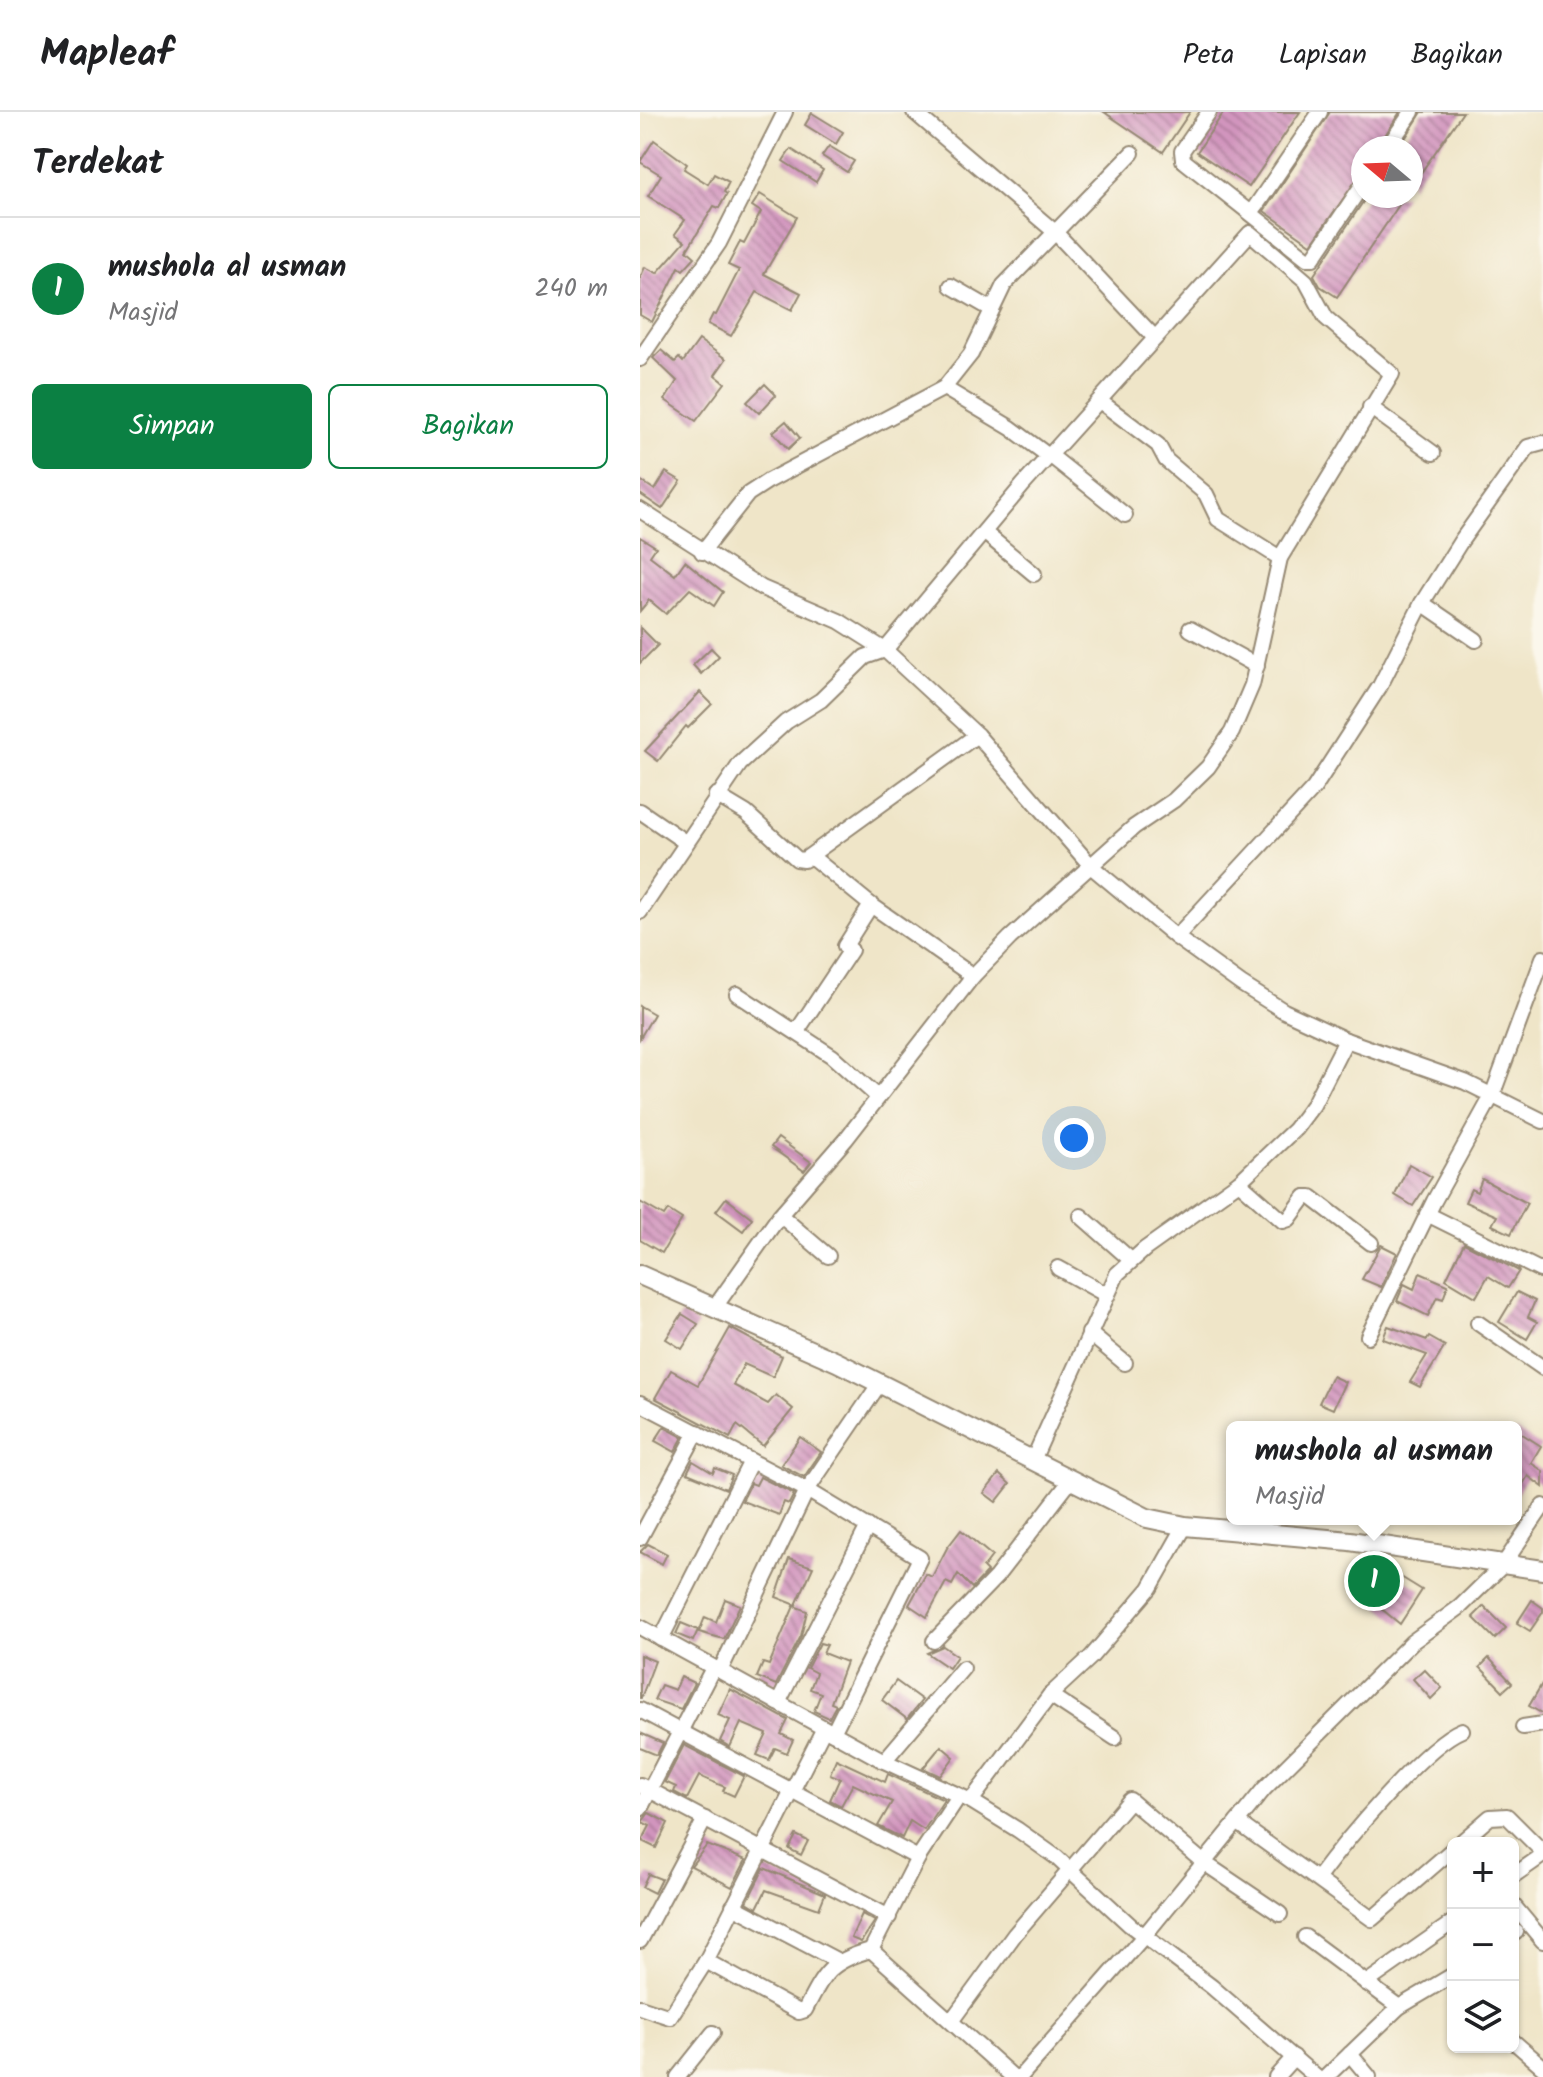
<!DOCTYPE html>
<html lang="id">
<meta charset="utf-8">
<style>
:root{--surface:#fff;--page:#f2f2f2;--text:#202124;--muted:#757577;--line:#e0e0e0;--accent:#0b8043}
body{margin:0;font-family:Kalam,sans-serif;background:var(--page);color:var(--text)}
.controls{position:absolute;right:24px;bottom:24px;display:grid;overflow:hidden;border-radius:12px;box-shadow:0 2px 6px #0004}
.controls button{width:72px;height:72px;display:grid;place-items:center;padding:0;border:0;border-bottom:2px solid var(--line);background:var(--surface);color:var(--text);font:40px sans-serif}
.compass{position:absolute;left:711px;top:24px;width:72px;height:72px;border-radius:50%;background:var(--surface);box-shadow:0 2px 6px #0004;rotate:289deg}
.you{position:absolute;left:434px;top:1026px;width:28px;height:28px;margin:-20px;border:6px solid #fff;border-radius:50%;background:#1a73e8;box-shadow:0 0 0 12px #1a73e833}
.badge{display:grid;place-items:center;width:52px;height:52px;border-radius:50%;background:var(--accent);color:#fff;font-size:26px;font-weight:700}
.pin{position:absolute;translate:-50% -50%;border:4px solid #fff;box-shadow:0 2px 8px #0006}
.popup{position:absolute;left:586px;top:1309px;width:296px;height:104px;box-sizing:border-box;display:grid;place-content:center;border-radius:12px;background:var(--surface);filter:drop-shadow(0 2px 6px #0005);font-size:26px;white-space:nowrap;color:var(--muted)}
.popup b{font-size:30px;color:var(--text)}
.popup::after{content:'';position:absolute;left:50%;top:100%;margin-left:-16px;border:16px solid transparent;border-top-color:var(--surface)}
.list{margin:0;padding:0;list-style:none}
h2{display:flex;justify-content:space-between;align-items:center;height:104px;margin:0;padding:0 32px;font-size:34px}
h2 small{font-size:26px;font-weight:400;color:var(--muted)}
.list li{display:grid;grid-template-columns:52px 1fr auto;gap:24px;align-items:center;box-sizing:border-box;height:144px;padding:0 32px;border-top:2px solid var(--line)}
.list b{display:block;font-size:30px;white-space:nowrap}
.list p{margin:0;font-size:26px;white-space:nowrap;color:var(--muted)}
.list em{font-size:26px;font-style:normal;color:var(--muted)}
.actions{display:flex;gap:16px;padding:24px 32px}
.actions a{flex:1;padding:18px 0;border:2px solid var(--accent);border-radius:12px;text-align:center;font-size:28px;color:var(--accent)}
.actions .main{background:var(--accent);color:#fff}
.icon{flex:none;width:44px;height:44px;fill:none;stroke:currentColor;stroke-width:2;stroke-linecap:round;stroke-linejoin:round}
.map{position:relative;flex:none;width:903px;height:1965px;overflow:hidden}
header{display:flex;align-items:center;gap:48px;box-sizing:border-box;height:112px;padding:0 40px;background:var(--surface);border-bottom:2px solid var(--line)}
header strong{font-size:38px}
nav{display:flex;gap:44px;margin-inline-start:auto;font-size:28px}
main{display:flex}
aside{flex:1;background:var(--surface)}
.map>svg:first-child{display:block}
</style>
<header>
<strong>Mapleaf</strong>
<nav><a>Peta</a><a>Lapisan</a><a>Bagikan</a></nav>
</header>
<main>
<aside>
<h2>Terdekat<small></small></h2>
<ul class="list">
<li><span class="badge">1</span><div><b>mushola al usman</b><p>Masjid</p></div><em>240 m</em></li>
</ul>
<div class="actions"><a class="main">Simpan</a><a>Bagikan</a></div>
</aside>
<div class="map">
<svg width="903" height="1965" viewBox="0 0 903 1965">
<defs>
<pattern id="building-back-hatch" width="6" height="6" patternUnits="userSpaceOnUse" patternTransform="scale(2)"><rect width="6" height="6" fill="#d295be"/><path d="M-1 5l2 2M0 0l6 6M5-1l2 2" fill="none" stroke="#ac7a9a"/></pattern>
</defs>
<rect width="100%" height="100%" fill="#fbf7ec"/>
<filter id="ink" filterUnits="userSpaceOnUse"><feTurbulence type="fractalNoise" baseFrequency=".0125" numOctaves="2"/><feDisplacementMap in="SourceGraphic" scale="16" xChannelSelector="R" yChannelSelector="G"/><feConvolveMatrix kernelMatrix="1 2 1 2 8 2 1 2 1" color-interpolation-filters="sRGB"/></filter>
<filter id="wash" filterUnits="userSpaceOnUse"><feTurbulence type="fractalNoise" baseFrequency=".006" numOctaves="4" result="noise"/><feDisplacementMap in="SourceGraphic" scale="32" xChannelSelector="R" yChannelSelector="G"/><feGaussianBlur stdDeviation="1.8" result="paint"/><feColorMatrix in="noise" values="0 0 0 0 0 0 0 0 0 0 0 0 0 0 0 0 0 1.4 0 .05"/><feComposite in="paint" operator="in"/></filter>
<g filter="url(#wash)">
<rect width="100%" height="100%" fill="#efe5c8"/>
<g id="blocks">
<g fill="url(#building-back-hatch)">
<path d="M464,0H550L523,40Z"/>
<path d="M584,0H660L609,75L557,40Z"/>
<path d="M690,0H760L737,36H723V59L671,132L624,99Z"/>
<path d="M782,0H823L771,75V36H759Z"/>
<path d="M172,1L203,20L196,32L165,13Z"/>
<path d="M14,28L47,52L44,57L68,72L74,62L89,70L84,80L87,82L79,96L74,94L47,138L55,145L43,158L39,155L12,210L0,203V166L5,155L17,161L45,129L35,122L45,108L8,84L21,63L0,50Z"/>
<path d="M189,34L214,49L207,60L182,44Z"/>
<path d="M151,37L183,58L176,70L143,49Z"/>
<path d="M120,82L157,105L124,162L161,181L152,198L117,180L91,224L68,212L73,202L76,203L99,158L88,153L100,130L104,132L121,100L112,94Z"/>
<path d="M727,84H765L697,185L680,174L674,163Z"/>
<path d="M59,228L86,247L75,263L85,271L56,309L25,288L37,269L13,246L21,238L35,250L39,246L43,250Z"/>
<path d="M125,272L136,283L119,301L107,290Z"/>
<path d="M146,309L160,326L148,337L133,320Z"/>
<path d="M26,360L41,369L22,397L0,382V368L15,378Z"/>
<path d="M0,425L16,435L10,444L35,463L45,449L83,480L74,494L50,477L26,502L9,488L0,499Z"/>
<path d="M0,515L18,533L0,551Z"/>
<path d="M71,536L79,544L61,562L53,553Z"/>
<path d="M60,580L72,592L48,616L46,614L18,649L5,639Z"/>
<path d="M0,894L14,902L0,926Z"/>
<path d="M138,1026L171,1050L164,1059L131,1035Z"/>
<path d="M769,1052L792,1065L773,1094L755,1083Z"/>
<path d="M842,1067L887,1091L871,1122L852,1113L857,1104L825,1090L831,1077L837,1080Z"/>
<path d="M86,1086L112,1106L103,1119L76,1099Z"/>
<path d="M0,1090L24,1104L28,1098L42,1107L22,1141L0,1128Z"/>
<path d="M824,1131L879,1159L868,1176L848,1164L836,1185L806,1167Z"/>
<path d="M741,1133L757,1141L741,1175L722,1167Z"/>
<path d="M780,1161L808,1173L803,1187L797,1185L788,1204L757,1189L764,1172L774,1177Z"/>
<path d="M877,1180L895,1189L888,1205L897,1210L887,1227L859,1210Z"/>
<path d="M42,1202L58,1212L42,1237L26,1227Z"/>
<path d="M748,1214L787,1228L789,1225L805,1234L780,1275L770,1270L787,1243L743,1227Z"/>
<path d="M90,1216L142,1244L133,1265L104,1252L93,1273L128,1292L136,1283L153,1297L123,1334L97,1313L90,1326L15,1286L31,1258L58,1273Z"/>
<path d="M692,1264L705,1270L693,1297L679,1291Z"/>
<path d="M24,1315L43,1325L35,1340L15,1329Z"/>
<path d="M876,1318L901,1334L891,1351L903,1359V1375L888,1364L876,1383Z"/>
<path d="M160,1325L181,1340L164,1365L141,1353Z"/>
<path d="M53,1349L73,1361L75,1356L92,1363L86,1377L47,1361Z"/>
<path d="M359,1362L370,1372L356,1390L344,1381Z"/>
<path d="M120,1365L154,1382L149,1392L144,1390L139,1403L102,1389L111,1371L116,1373Z"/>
<path d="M321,1418L352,1444L343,1456L347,1460L332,1476L318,1462L312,1473L306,1470L287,1505L269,1493L286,1462L292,1465L307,1436Z"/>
<path d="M8,1432L27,1442L22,1452L0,1440Z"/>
<path d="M149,1447L173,1455L156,1493L136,1485Z"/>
<path d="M735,1449L782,1478L760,1512L716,1476Z"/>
<path d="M85,1487L100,1493L84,1527L59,1520L65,1505L76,1510Z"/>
<path d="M892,1488L903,1496V1500L890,1519L877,1511Z"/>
<path d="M154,1494L167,1499L161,1524L136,1573L117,1565L123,1551L129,1553Z"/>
<path d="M844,1494L866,1516L855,1527L833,1505Z"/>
<path d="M41,1511L58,1518L53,1529L36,1522Z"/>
<path d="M180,1531L187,1533L183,1541L206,1550L191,1591L196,1593L189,1606L174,1599L181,1581L170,1577L176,1561L167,1556Z"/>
<path d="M303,1534L317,1544L309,1556L287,1541Z"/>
<path d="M0,1543L15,1549L1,1586H0Z"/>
<path d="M849,1546L872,1571L863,1579L840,1555Z"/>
<path d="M784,1557L802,1576L791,1587L773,1567Z"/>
<path d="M41,1565L54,1571L41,1597L14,1588L21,1573L35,1578Z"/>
<path d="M256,1569L282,1588L267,1607L242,1588Z"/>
<path d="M903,1570V1602L889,1594Z"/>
<path d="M90,1577L148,1608L141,1622L153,1628L147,1641L135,1636L129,1648L117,1643L127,1622L101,1611L90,1635L80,1629L90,1608L78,1603Z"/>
<path d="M0,1621L23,1631L17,1643L0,1636Z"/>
<path d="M44,1633L104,1664L94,1684L83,1679L85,1675L59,1664L47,1687L34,1680L36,1675L25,1670Z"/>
<path d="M301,1634L314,1645L300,1664L283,1656Z"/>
<path d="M196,1647L245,1670L248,1662L304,1688L284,1718L270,1709L262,1726L238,1714L252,1690L213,1672L201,1694L190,1688L200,1666L190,1662Z"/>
<path d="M9,1701L28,1711L16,1736L2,1729L10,1714L2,1710Z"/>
<path d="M156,1723L168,1729L161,1743L149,1737Z"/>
<path d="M67,1733L106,1748L92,1775L51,1754Z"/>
<path d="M124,1756L185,1782L179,1797L126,1778L117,1796L107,1790Z"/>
<path d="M8,1762L21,1767L14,1781L2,1775Z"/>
<path d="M222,1802L235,1809L221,1830L211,1826Z"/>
</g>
</g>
</g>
<g filter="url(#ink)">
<use href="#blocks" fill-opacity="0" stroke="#958873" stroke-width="2"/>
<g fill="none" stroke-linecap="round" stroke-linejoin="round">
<defs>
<g id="street">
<path d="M274,0L415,120L515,226"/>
<path d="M569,0L542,39L543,48L667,146H673L723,72"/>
<path d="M747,36L772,0"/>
<path d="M611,101L680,0"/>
<path d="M311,174L351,197"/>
<path d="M0,247L79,131L145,0"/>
<path d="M304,276L371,316L410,345"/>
<path d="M461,290L518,333L526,348L566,382L578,407L640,446"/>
<path d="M730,295L793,341"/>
<path d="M411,344L485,403"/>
<path d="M0,398L122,476L199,509L245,538L337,623L452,755L536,825L601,872L644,899L706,928L825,970L903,1009"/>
<path d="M345,421L394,462"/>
<path d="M62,440L108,382L128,369L304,276L331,242L364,173L492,41"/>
<path d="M782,491L836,528"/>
<path d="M550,517L617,554"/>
<path d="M76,683L106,701L157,747L164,748L337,623"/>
<path d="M0,699L45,730"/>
<path d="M172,745L231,793L333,864"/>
<path d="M0,800L100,652L146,610L181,588L225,545L245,538L383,373L610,121L666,169L686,206L752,262L640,446L612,573L592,620L568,655L534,688L494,715L370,826L333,864L206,1027L140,1103L75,1195"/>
<path d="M536,825L674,676L740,574L782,491L821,429L888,335L903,331"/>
<path d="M97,882L192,944L238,985"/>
<path d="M157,919L211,838L205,834L231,793"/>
<path d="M599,1070L643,1109L649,1107L665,1085H671L731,1131"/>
<path d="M787,1102L900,1158"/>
<path d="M140,1103L188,1144"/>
<path d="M441,1104L491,1148"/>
<path d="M418,1156L465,1182"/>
<path d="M838,1211L903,1256"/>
<path d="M449,1221L485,1251"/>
<path d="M728,1224L794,1089L852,984L903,846"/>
<path d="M0,1291L167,1378L280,1446L193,1621"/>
<path d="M393,1348L477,1162L505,1137L599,1070L655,1017L673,993L706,928"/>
<path d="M620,1422L626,1407"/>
<path d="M0,1426L57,1320"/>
<path d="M0,1515L244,1649L331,1689L378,1718L416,1745L490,1813L572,1875L676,1965"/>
<path d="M21,1527L111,1349"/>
<path d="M294,1529L356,1465L431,1368"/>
<path d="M80,1559L167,1378L240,1271"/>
<path d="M410,1583L475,1626"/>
<path d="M138,1591L228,1414"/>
<path d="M0,1598L278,1746"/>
<path d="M883,1615L903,1612"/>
<path d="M244,1649L323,1556"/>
<path d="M0,1673L249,1805"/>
<path d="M319,1684L278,1746L231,1838L373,1965"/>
<path d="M331,1689L410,1583L451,1545L510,1476L545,1414"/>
<path d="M0,1697L73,1556"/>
<path d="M597,1710L732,1807L813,1737"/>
<path d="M820,1731L850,1705L867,1704L903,1740"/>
<path d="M873,1764L903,1743"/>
<path d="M677,1767C703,1732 784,1633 822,1618"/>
<path d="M873,1793L903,1829"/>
<path d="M93,1794L198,1849"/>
<path d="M873,1822L876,1820"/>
<path d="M665,1825L759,1895"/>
<path d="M0,1829L65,1707"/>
<path d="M66,1849L159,1900L165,1898C184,1861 190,1849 231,1838"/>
<path d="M726,1871L813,1810"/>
<path d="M0,1895L30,1905L66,1849L184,1616"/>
<path d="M312,1908L375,1822L490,1688L563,1750L640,1802"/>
<path d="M873,1929L903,1955"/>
<path d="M710,1942L729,1965"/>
<path d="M38,1965L73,1921"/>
<path d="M380,1965L504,1824L624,1677L772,1530L820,1495L863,1453L903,1394"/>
<path d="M636,1965L654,1945"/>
<path d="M686,1965L759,1895L813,1863"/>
</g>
<path id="secondary" d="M0,1163L197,1250L507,1406L545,1414L710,1429L903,1458"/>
</defs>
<use href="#street" stroke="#958873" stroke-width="18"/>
<use href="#secondary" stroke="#958873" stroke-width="22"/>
<use href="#street" stroke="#fff" stroke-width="14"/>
<use href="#secondary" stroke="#fff" stroke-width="18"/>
</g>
</g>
</svg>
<div class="controls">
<button>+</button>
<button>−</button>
<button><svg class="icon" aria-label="layers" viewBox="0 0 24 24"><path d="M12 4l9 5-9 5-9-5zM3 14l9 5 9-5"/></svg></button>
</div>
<svg class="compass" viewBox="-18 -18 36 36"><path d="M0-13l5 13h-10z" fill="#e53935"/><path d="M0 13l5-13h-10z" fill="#757577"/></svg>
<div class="you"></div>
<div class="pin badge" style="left:734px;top:1469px">1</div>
<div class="popup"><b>mushola al usman</b>Masjid</div>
</div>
</main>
